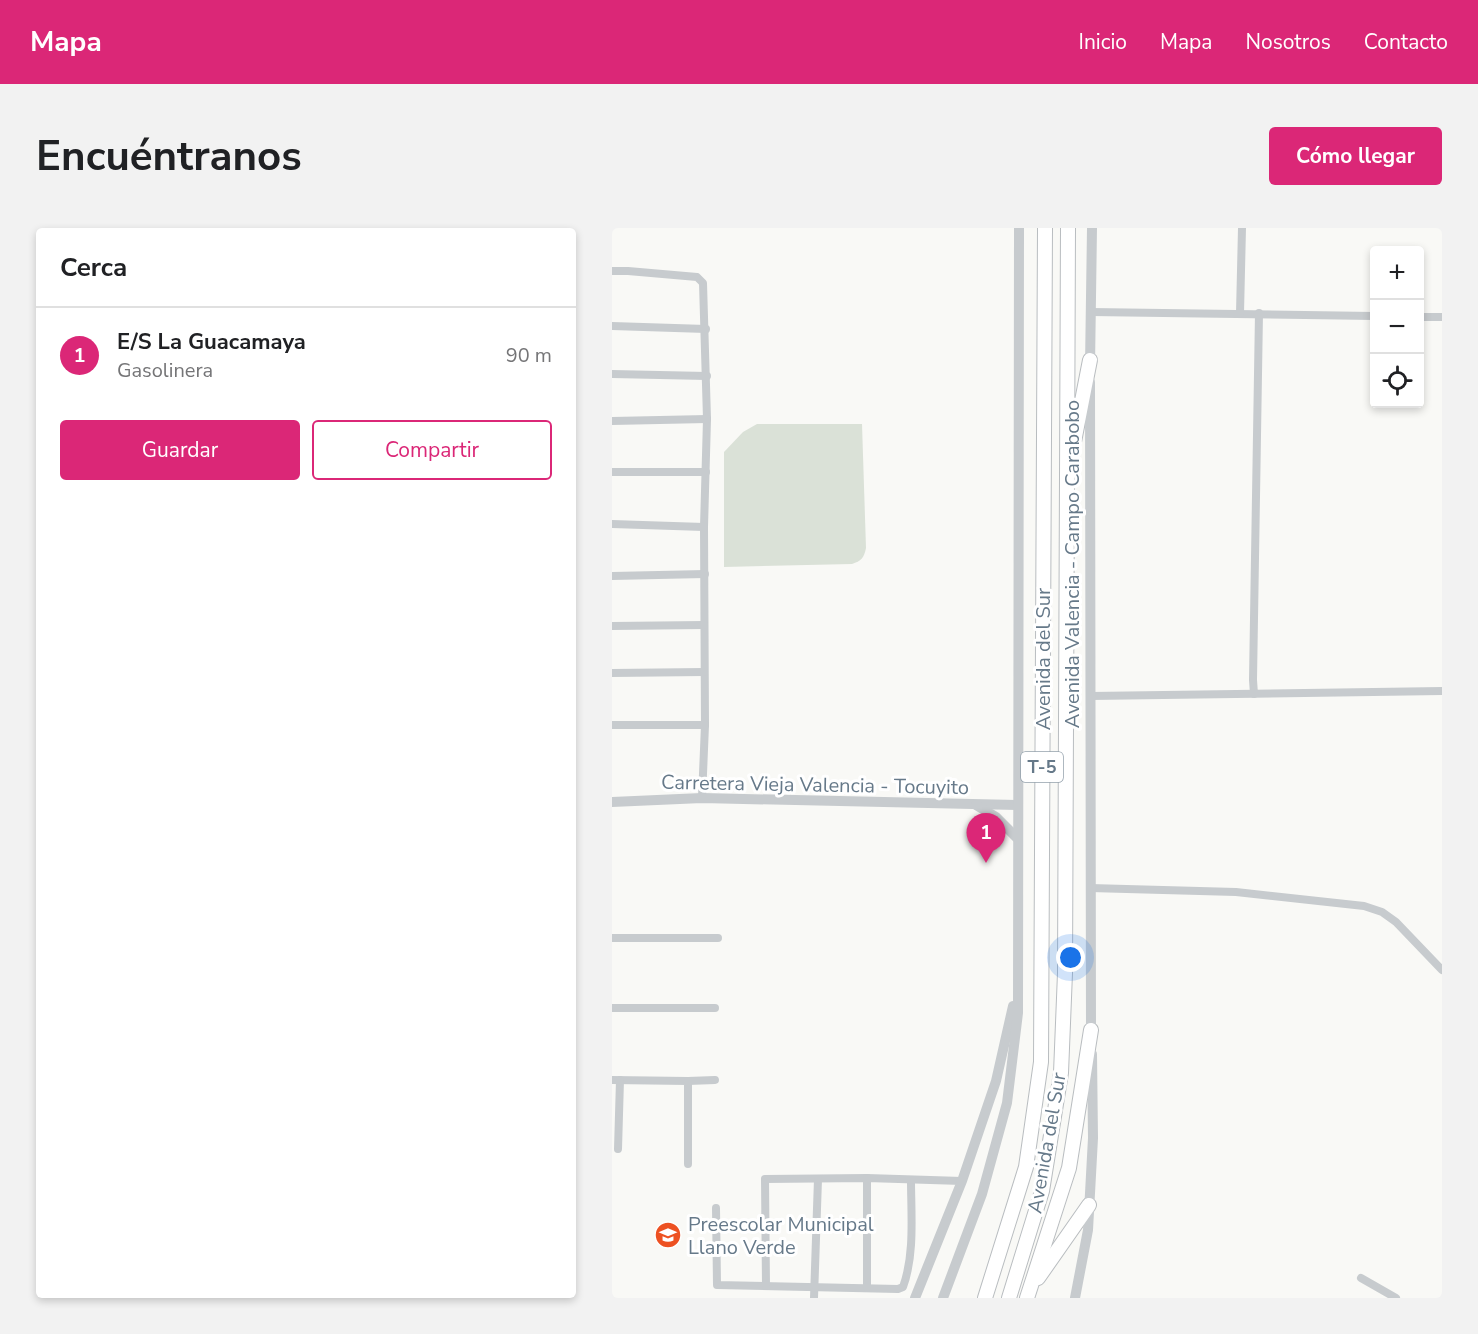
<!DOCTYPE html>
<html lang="es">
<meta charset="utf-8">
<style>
:root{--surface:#fff;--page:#f2f2f2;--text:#202124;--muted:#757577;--line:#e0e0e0;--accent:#db2777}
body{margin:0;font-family:"Nunito Sans",sans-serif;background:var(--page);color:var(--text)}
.controls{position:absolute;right:18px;top:18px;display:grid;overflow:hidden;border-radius:6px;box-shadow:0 3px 9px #0003}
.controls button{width:54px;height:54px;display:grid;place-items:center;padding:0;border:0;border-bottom:2px solid var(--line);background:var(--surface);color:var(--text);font:30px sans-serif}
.you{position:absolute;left:459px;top:730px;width:21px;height:21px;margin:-15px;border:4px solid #fff;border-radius:50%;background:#1a73e8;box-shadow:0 0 0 9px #1a73e833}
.badge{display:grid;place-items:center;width:39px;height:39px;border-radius:50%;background:var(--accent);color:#fff;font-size:20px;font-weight:700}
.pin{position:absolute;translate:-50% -50px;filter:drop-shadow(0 2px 3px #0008)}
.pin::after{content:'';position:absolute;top:32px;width:21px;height:18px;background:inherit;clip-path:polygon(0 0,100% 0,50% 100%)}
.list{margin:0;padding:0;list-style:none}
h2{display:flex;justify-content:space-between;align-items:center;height:78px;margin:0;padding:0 24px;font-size:26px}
h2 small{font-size:20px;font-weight:400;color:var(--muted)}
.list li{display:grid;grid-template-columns:39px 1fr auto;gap:18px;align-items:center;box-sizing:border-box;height:96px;padding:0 24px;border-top:2px solid var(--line)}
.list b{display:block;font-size:22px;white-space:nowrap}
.list p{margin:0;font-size:20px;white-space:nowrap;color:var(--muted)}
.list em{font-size:20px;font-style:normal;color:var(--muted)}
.actions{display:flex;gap:12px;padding:18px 24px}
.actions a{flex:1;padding:14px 0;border:2px solid var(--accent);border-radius:6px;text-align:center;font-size:21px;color:var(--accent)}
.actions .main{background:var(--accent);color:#fff}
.icon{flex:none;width:33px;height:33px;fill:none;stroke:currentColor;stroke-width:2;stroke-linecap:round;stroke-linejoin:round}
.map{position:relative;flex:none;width:830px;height:1070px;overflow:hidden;border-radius:6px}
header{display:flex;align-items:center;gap:36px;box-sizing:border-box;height:84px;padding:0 30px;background:var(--accent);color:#fff}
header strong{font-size:28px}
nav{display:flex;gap:33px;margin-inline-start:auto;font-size:21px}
.intro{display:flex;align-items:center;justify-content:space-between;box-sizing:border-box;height:144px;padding:0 36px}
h1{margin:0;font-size:42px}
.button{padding:15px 27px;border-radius:6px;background:var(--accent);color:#fff;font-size:21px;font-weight:700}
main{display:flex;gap:36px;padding:0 36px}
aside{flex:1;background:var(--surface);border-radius:6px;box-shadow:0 3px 9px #0003}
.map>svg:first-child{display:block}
</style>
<header>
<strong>Mapa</strong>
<nav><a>Inicio</a><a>Mapa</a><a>Nosotros</a><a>Contacto</a></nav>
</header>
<div class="intro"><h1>Encuéntranos</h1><a class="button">Cómo llegar</a></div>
<main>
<aside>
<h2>Cerca<small></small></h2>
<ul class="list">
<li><span class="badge">1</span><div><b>E/S La Guacamaya</b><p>Gasolinera</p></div><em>90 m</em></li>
</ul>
<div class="actions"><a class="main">Guardar</a><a>Compartir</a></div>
</aside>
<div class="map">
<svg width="830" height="1070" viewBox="0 0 830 1070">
<rect width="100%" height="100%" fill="#f9f9f6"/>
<path fill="#dae1d7" d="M145,196H250L254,320C252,330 249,333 240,336L112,339V224L131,204Z"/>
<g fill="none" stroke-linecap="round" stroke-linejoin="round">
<defs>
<g id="trunk">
<path d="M461,219L478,132"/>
<path d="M426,1050L477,977"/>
<path d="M373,1070L414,939L429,834L433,0"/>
<path d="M397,1070L430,963L449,845L453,745L456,0"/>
<path d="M415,1070L457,940L479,802"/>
</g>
</defs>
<use href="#trunk" stroke="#b9bdc0" stroke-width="16"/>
<g stroke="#c7cbce" stroke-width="8">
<path d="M0,43H16L85,49L91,55L95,191L92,299L93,497L90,570"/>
<path d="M479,84L762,88"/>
<path d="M628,85L630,0"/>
<path d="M808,89H830"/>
<path d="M0,98L94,101"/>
<path d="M0,146L95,148"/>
<path d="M0,193L95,191"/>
<path d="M0,244H94"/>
<path d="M0,296L92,299"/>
<path d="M0,348L93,346"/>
<path d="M0,398L92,397"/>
<path d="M0,445L92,444"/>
<path d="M642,466L641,452L647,85"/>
<path d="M479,468L830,463"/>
<path d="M0,497H93"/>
<path d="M478,660L624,664L752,678L770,684L784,694L830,742"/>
<path d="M0,710H106"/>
<path d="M0,780H103"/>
<path d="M0,852L76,853V936"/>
<path d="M76,853L103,852"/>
<path d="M6,921L8,852"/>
<path d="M104,980L105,1057L286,1061L291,1059C303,1026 299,986 299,952"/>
<path d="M749,1050L784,1070"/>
<path d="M154,1058L153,951L255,950L350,953"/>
<path d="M255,1059V950"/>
<path d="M202,1070L206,951"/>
</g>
<g stroke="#c7cbce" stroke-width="10">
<path d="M478,138L480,0"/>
<path d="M478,154L479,810"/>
<path d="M0,574L90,570L405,577"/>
<path d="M364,577L384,589L405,610"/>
<path d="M303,1070L350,953L384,853L401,778"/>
<path d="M331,1070L370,966L395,875L406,785L407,0"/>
<path d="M463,1070L476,1002L481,910L480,826"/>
</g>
<use href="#trunk" stroke="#fff" stroke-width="14"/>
</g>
<defs>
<symbol id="school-disc" viewBox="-11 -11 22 22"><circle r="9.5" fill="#ed5122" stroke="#fff"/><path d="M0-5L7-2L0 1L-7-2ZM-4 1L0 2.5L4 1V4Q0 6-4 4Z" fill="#fff"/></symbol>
</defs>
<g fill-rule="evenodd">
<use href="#school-disc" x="41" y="992" width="30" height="30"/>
</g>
<g text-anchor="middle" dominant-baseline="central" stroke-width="6" stroke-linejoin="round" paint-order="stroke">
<rect fill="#fff" stroke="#94a1ac" stroke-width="1.5" x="409" y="524" width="42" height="30" rx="4.5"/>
<g font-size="18" font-weight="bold" fill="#667989">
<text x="430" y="539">T-5</text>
</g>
<g font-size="20" fill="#667989" stroke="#fff">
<text transform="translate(460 336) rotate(-90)">Avenida Valencia - Campo Carabobo</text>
<text transform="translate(431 431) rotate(-90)">Avenida del Sur</text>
<text transform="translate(203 557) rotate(1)">Carretera Vieja Valencia - Tocuyito</text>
<text transform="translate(435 915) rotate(-80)">Avenida del Sur</text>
</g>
<g font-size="20" fill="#667989" stroke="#fff" text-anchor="start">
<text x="76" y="996">Preescolar Municipal<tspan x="76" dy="23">Llano Verde</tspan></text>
</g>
</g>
</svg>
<div class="controls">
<button>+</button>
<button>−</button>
<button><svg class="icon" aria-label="locate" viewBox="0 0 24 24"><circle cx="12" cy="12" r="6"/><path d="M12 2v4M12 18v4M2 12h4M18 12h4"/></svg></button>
</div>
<div class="you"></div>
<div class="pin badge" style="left:374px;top:635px">1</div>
</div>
</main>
